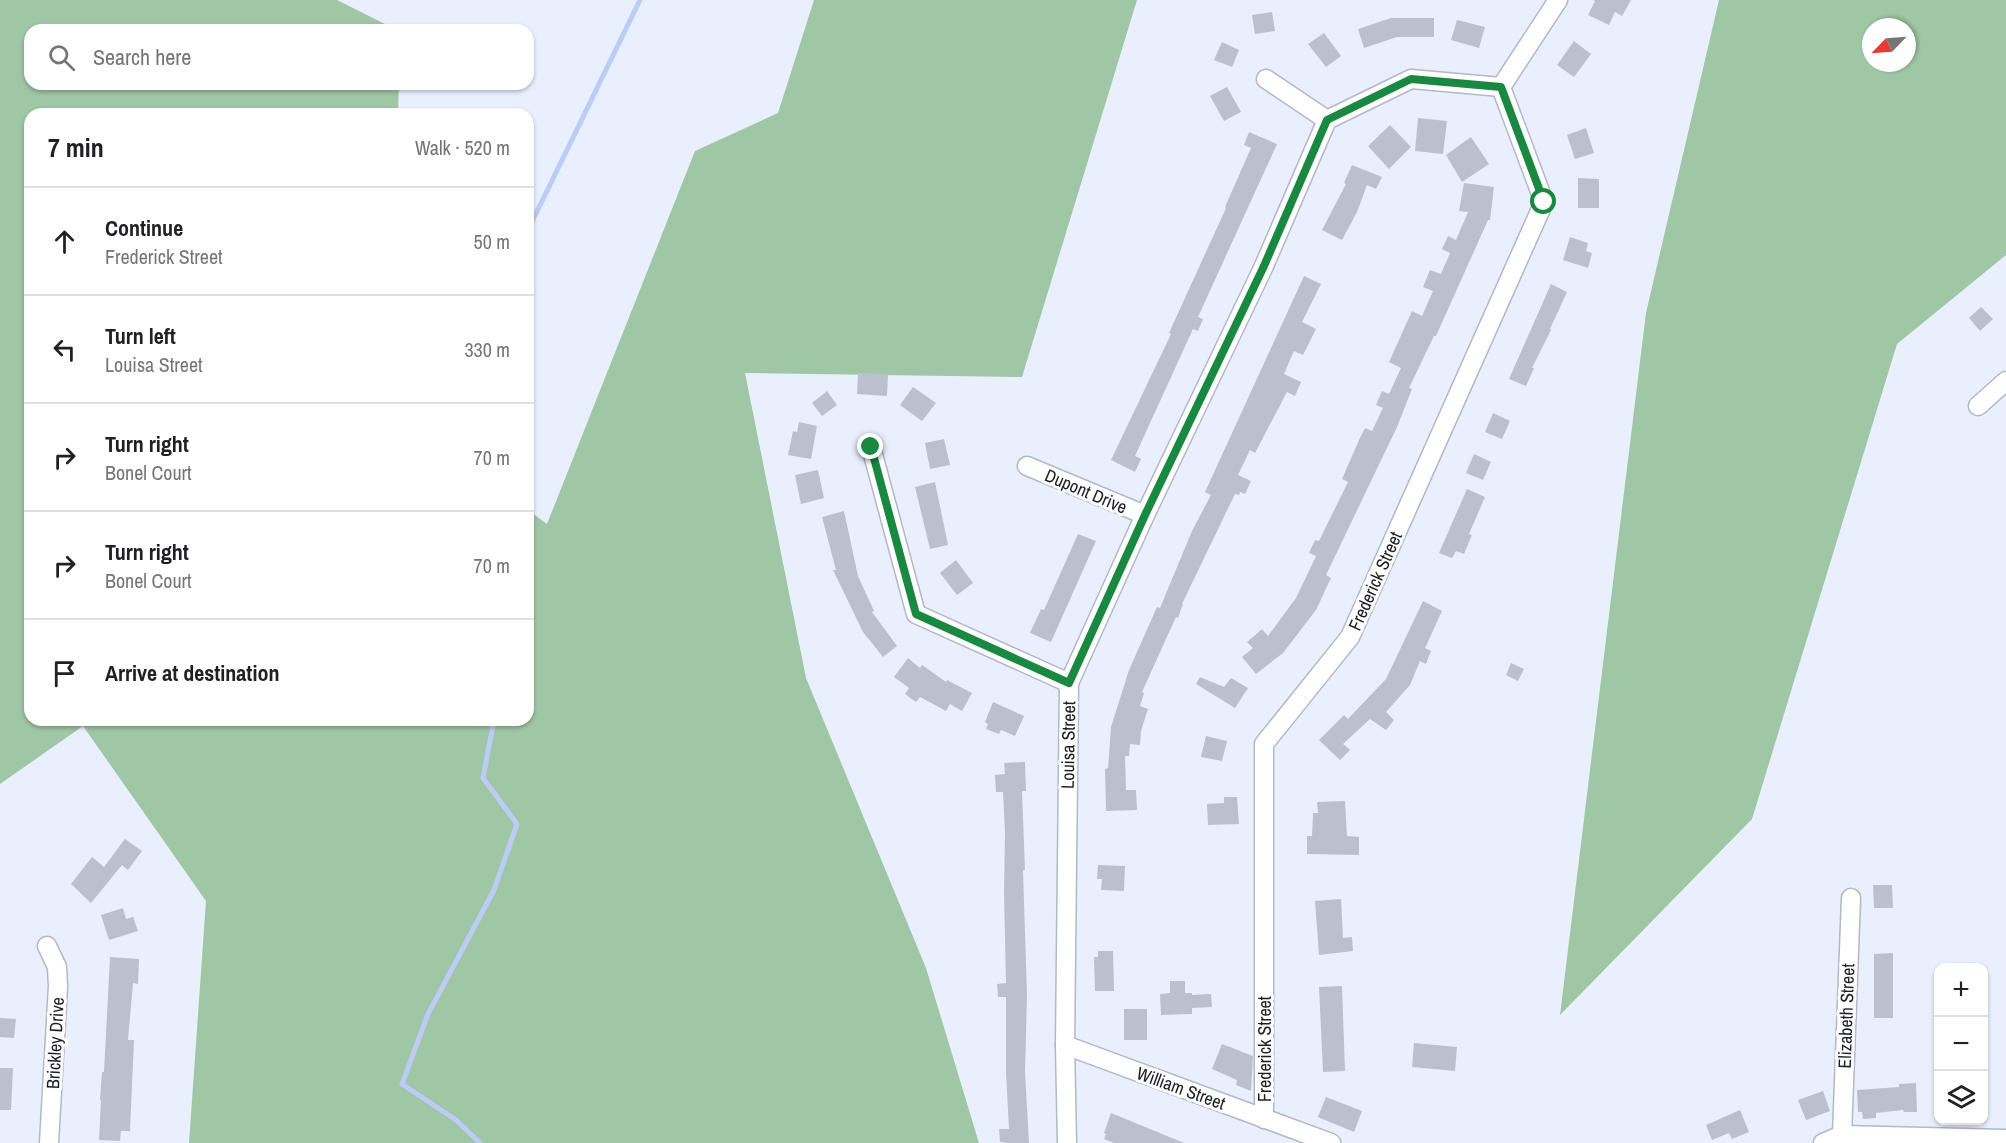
<!DOCTYPE html>
<meta charset="utf-8">
<style>
:root{--surface:#fff;--page:#f2f2f2;--text:#202124;--muted:#757577;--line:#e0e0e0}
body{margin:0;font-family:"Archivo Narrow",sans-serif;background:var(--page);color:var(--text)}
.controls{position:absolute;right:18px;bottom:18px;display:grid;overflow:hidden;border-radius:12px;box-shadow:0 2px 4px #0004}
.controls button{width:54px;height:54px;display:grid;place-items:center;padding:0;border:0;border-bottom:2px solid var(--line);background:var(--surface);color:var(--text);font:30px sans-serif}
.compass{position:absolute;left:1862px;top:18px;width:54px;height:54px;border-radius:50%;background:var(--surface);box-shadow:0 2px 4px #0004;rotate:245deg}
.stop{position:absolute;width:18px;height:18px;margin:-14px;border:4px solid #198840;border-radius:50%;background:#fff}
.stop.end{background:#198840;border-color:#fff;box-shadow:0 2px 6px #0008}
.list{margin:0;padding:0;list-style:none}
h2{display:flex;justify-content:space-between;align-items:center;height:78px;margin:0;padding:0 24px;font-size:26px}
h2 small{font-size:20px;font-weight:400;color:var(--muted)}
.list li{display:grid;grid-template-columns:39px 1fr auto;gap:18px;align-items:center;box-sizing:border-box;height:108px;padding:0 24px;border-top:2px solid var(--line)}
.list b{display:block;font-size:22px;white-space:nowrap}
.list p{margin:0;font-size:20px;white-space:nowrap;color:var(--muted)}
.list em{font-size:20px;font-style:normal;color:var(--muted)}
.icon{flex:none;width:33px;height:33px;fill:none;stroke:currentColor;stroke-width:2;stroke-linecap:round;stroke-linejoin:round}
.map{position:relative;flex:none;width:2006px;height:1143px;overflow:hidden}
.search{position:absolute;background:var(--surface);box-shadow:0 2px 4px #0004;left:24px;top:24px;width:510px;height:66px;display:flex;align-items:center;gap:15px;box-sizing:border-box;padding:0 21px;border-radius:18px;color:var(--muted);font-size:22px}
.panel{position:absolute;background:var(--surface);box-shadow:0 2px 4px #0004;left:24px;top:108px;width:510px;height:618px;border-radius:18px}
.map>svg:first-child{display:block}
</style>
<div class="map">
<svg width="2006" height="1143" viewBox="0 0 2006 1143">
<rect width="100%" height="100%" fill="#eaeffe"/>
<g fill="#9fc6a5" fill-rule="evenodd">
<path d="M0,0H337L397,30H30V84H399L398,114H30V720H528V510L547,524L695,151L778,113L814,0H1137L1022,377L745,373L806,678L926,968L979,1143H189L206,901L83,726L0,784Z"/>
<path d="M1719,0H2006V255L1897,344L1752,819L1560,1015L1646,313ZM1871,27H1907V63H1871Z"/>
</g>
<g fill="none" stroke-linecap="round" stroke-linejoin="round">
<g stroke="#bdccf6" stroke-width="5">
<path d="M528,230L640,0"/>
<path d="M480,1143L456,1120L402,1084L428,1014L494,890L517,824L483,778L494,720"/>
</g>
</g>
<g fill="#bbc0ce">
<path d="M1593,0H1631L1622,16L1615,12L1609,25L1588,15L1595,1Z"/>
<path d="M1272,12L1275,31L1255,34L1252,15Z"/>
<path d="M1391,18H1434V37H1397L1364,48L1358,29Z"/>
<path d="M1457,20L1485,27L1479,48L1451,40Z"/>
<path d="M1324,33L1341,56L1326,67L1308,44Z"/>
<path d="M1574,41L1591,54L1574,77L1557,65Z"/>
<path d="M1222,42L1239,50L1232,67L1214,60Z"/>
<path d="M1227,87L1241,112L1224,121L1210,96Z"/>
<path d="M1418,118L1447,121L1443,154L1415,151Z"/>
<path d="M1390,125L1411,147L1389,169L1368,146Z"/>
<path d="M1586,128L1594,153L1575,159L1567,135Z"/>
<path d="M1249,132L1277,144L1198,317L1203,319L1198,331L1193,329L1135,456L1141,459L1135,472L1111,460L1171,334L1169,333L1226,208L1225,207L1251,148L1244,145Z"/>
<path d="M1471,137L1489,164L1462,182L1446,155Z"/>
<path d="M1352,165L1382,177L1376,189L1367,185L1357,212L1342,240L1322,230L1346,184L1344,183Z"/>
<path d="M1578,178L1599,179V208H1578Z"/>
<path d="M1464,183L1494,187L1490,220H1488L1436,336H1434L1409,388L1412,389L1397,427L1326,575L1331,578L1316,610L1283,653L1256,674L1242,657L1253,648L1247,642L1262,629L1268,636L1296,598L1316,556L1309,553L1315,540L1319,541L1348,482L1342,479L1359,440L1365,428L1372,431L1383,408L1376,405L1382,391L1389,394L1401,368L1389,362L1412,311L1422,316L1433,291L1423,287L1430,270L1441,274L1450,253L1442,249L1448,236L1456,240L1468,212L1459,211Z"/>
<path d="M1570,237L1588,243L1586,251L1592,253L1588,268L1563,260Z"/>
<path d="M1304,276L1321,284L1302,322L1316,329L1303,355L1294,351L1284,374L1301,382L1295,396L1287,392L1255,453L1250,450L1238,475L1251,481L1245,494L1240,492L1239,495L1235,494L1182,604H1183L1178,618L1176,617L1142,692L1144,693L1140,706L1148,709L1141,731L1140,745L1130,744L1129,756H1125L1126,790H1136L1137,810L1106,811L1105,769L1108,768L1111,727L1129,670L1157,607L1160,608L1192,531L1211,495L1205,492Z"/>
<path d="M1551,284L1567,292L1550,329L1551,330L1532,368H1534L1526,386L1509,379Z"/>
<path d="M1981,307L1993,319L1980,331L1969,318Z"/>
<path d="M858,373L888,374L887,396L857,394Z"/>
<path d="M913,387L936,403L922,421L900,405Z"/>
<path d="M827,391L837,405L822,416L812,403Z"/>
<path d="M1493,413L1510,421L1502,439L1485,432Z"/>
<path d="M799,422L817,426L811,459L788,455L793,431L797,432Z"/>
<path d="M944,439L950,465L930,469L925,443Z"/>
<path d="M1474,454L1491,462L1483,480L1466,473Z"/>
<path d="M818,470L824,498L801,504L795,475Z"/>
<path d="M935,482L948,545L930,549L915,487Z"/>
<path d="M1467,489L1485,497L1469,534L1472,535L1464,554L1456,551L1452,558L1439,553Z"/>
<path d="M844,511L858,576L874,611L872,612L897,646L883,657L863,632L833,570H836L822,517Z"/>
<path d="M1078,534L1096,541L1051,642L1030,633L1041,609L1044,610Z"/>
<path d="M956,560L973,583L957,595L940,573Z"/>
<path d="M1423,601L1442,611L1425,648L1431,651L1426,664L1420,661L1410,685L1386,712L1394,720L1386,730L1370,719L1343,744L1350,750L1340,760L1319,740L1344,715L1348,719L1386,679Z"/>
<path d="M908,658L920,668L922,665L946,682L947,680L972,693L962,711L950,704L946,711L920,697L916,702L905,694L909,688L894,677Z"/>
<path d="M1511,663L1524,669L1518,681L1506,675Z"/>
<path d="M1200,677L1224,687L1231,678L1248,688L1235,708L1196,684Z"/>
<path d="M993,702L1024,716L1015,736L1001,730L999,734L986,729L988,724L985,722Z"/>
<path d="M1206,736L1227,741L1222,761L1201,757Z"/>
<path d="M1025,762L1026,791H1022L1025,870H1023L1027,996L1025,1072L1029,1143H1008L1000,1142L999,1129H1009L1006,1072V997H998L997,984L1006,983L1004,892L1005,832L1003,792H996L995,775L1005,774L1004,763Z"/>
<path d="M1224,797H1237L1239,824L1208,825L1207,804L1224,803Z"/>
<path d="M1345,801L1347,836L1359,837V855L1307,854V836H1312L1313,813H1318L1317,802Z"/>
<path d="M125,839L142,851L128,870L122,865L91,903L71,884L92,857L104,867Z"/>
<path d="M1098,865L1125,866L1124,891L1101,890L1102,879H1097Z"/>
<path d="M1873,885H1892L1893,908H1874Z"/>
<path d="M1341,899L1343,938L1352,937L1353,951L1319,955L1315,901Z"/>
<path d="M123,908L126,919L133,917L138,931L109,940L101,915Z"/>
<path d="M1098,951H1113L1114,991H1095L1094,957H1098Z"/>
<path d="M1893,953V1018H1874V954Z"/>
<path d="M110,957L139,959L138,984L133,983L128,1040H134L130,1131H121L120,1141L99,1140L101,1100H100L102,1072H104Z"/>
<path d="M1170,981H1185V993H1192V995L1211,994L1212,1007L1192,1008V1014L1161,1015L1160,994L1170,993Z"/>
<path d="M1342,986L1345,1071L1323,1072L1319,987Z"/>
<rect x="1124" y="1009" width="23" height="31"/>
<path d="M0,1018L16,1019L14,1038L0,1037Z"/>
<path d="M1414,1043L1457,1047L1455,1071L1412,1067Z"/>
<path d="M1222,1044L1253,1056L1251,1091L1236,1085L1237,1080L1212,1069Z"/>
<path d="M0,1068H13L11,1110H0Z"/>
<path d="M1916,1083L1917,1112H1904L1903,1110L1876,1113V1118L1863,1119L1862,1112H1858L1857,1090L1899,1087V1084Z"/>
<path d="M1823,1091L1830,1111L1806,1120L1798,1100Z"/>
<path d="M1326,1097L1362,1111L1354,1132L1318,1117Z"/>
<path d="M1740,1110L1749,1132L1732,1139L1729,1133L1712,1140L1706,1125Z"/>
<path d="M1111,1113L1133,1122L1184,1143H1114L1104,1139L1106,1134L1104,1133Z"/>
</g>
<g fill="none" stroke-linecap="round" stroke-linejoin="round">
<defs>
<g id="minor">
<path d="M1266,79L1327,120"/>
<path d="M1501,87L1558,0"/>
<path d="M1978,406L2006,381"/>
<path d="M871,447L916,614L1069,683"/>
<path d="M1027,466L1145,515"/>
<path d="M47,946L57,967L58,986L49,1143"/>
<path d="M1065,1045L1331,1143"/>
<path d="M1264,1119V744L1350,637L1544,202L1501,87"/>
<path d="M1842,1135L1851,898"/>
<path d="M1067,1143L1065,1045L1069,683L1145,515L1264,266L1327,120L1411,79L1501,87"/>
<path d="M1823,1143L1842,1135L2006,1139"/>
</g>
</defs>
<use href="#minor" stroke="#b3b8c6" stroke-width="21"/>
<use href="#minor" stroke="#fff" stroke-width="18"/>
</g>
<g fill="none" stroke-linecap="round" stroke-linejoin="round">
<path stroke="#198840" stroke-width="8" d="M871,447L916,614L1069,683L1145,515L1264,266L1327,120L1411,79L1501,87L1544,202"/>
</g>
<g text-anchor="middle" dominant-baseline="central" stroke-width="6" stroke-linejoin="round" paint-order="stroke">
<g font-size="18" fill="#1b1d21" stroke="#fdfdfd">
<text transform="translate(1086 491) rotate(23)">Dupont Drive</text>
<text transform="translate(1375 581) rotate(-66)">Frederick Street</text>
<text transform="translate(1068 745) rotate(-89)">Louisa Street</text>
<text transform="translate(1846 1016) rotate(-88)">Elizabeth Street</text>
<text transform="translate(55 1043) rotate(-87)">Brickley Drive</text>
<text transform="translate(1264 1049) rotate(-90)">Frederick Street</text>
<text transform="translate(1181 1088) rotate(20)">William Street</text>
</g>
</g>
</svg>
<div class="controls">
<button>+</button>
<button>−</button>
<button><svg class="icon" aria-label="layers" viewBox="0 0 24 24"><path d="M12 4l9 5-9 5-9-5zM3 14l9 5 9-5"/></svg></button>
</div>
<svg class="compass" viewBox="-18 -18 36 36"><path d="M0-13l5 13h-10z" fill="#e53935"/><path d="M0 13l5-13h-10z" fill="#757577"/></svg>
<div class="stop" style="left:1544px;top:202px"></div>
<div class="stop end" style="left:871px;top:447px"></div>
<div class="search"><svg class="icon" aria-label="search" viewBox="0 0 24 24"><circle cx="10" cy="10" r="6"/><path d="M15 15l6 6"/></svg>Search here</div>
<section class="panel">
<h2>7 min<small>Walk · 520 m</small></h2>
<ul class="list">
<li><svg class="icon" aria-label="ahead" viewBox="0 0 24 24"><path d="M12 20V5M6 11l6-6 6 6"/></svg><div><b>Continue</b><p>Frederick Street</p></div><em>50 m</em></li>
<li><svg class="icon" aria-label="left" viewBox="0 0 24 24"><path d="M17 20v-9H6M10 6l-5 5 5 5"/></svg><div><b>Turn left</b><p>Louisa Street</p></div><em>330 m</em></li>
<li><svg class="icon" aria-label="right" viewBox="0 0 24 24"><path d="M7 20v-9h11M14 6l5 5-5 5"/></svg><div><b>Turn right</b><p>Bonel Court</p></div><em>70 m</em></li>
<li><svg class="icon" aria-label="right" viewBox="0 0 24 24"><path d="M7 20v-9h11M14 6l5 5-5 5"/></svg><div><b>Turn right</b><p>Bonel Court</p></div><em>70 m</em></li>
<li><svg class="icon" aria-label="arrive" viewBox="0 0 24 24"><path d="M6 21V4h12l-3 4 3 4H6"/></svg><div><b>Arrive at destination</b></div></li>
</ul>
</section>
</div>
